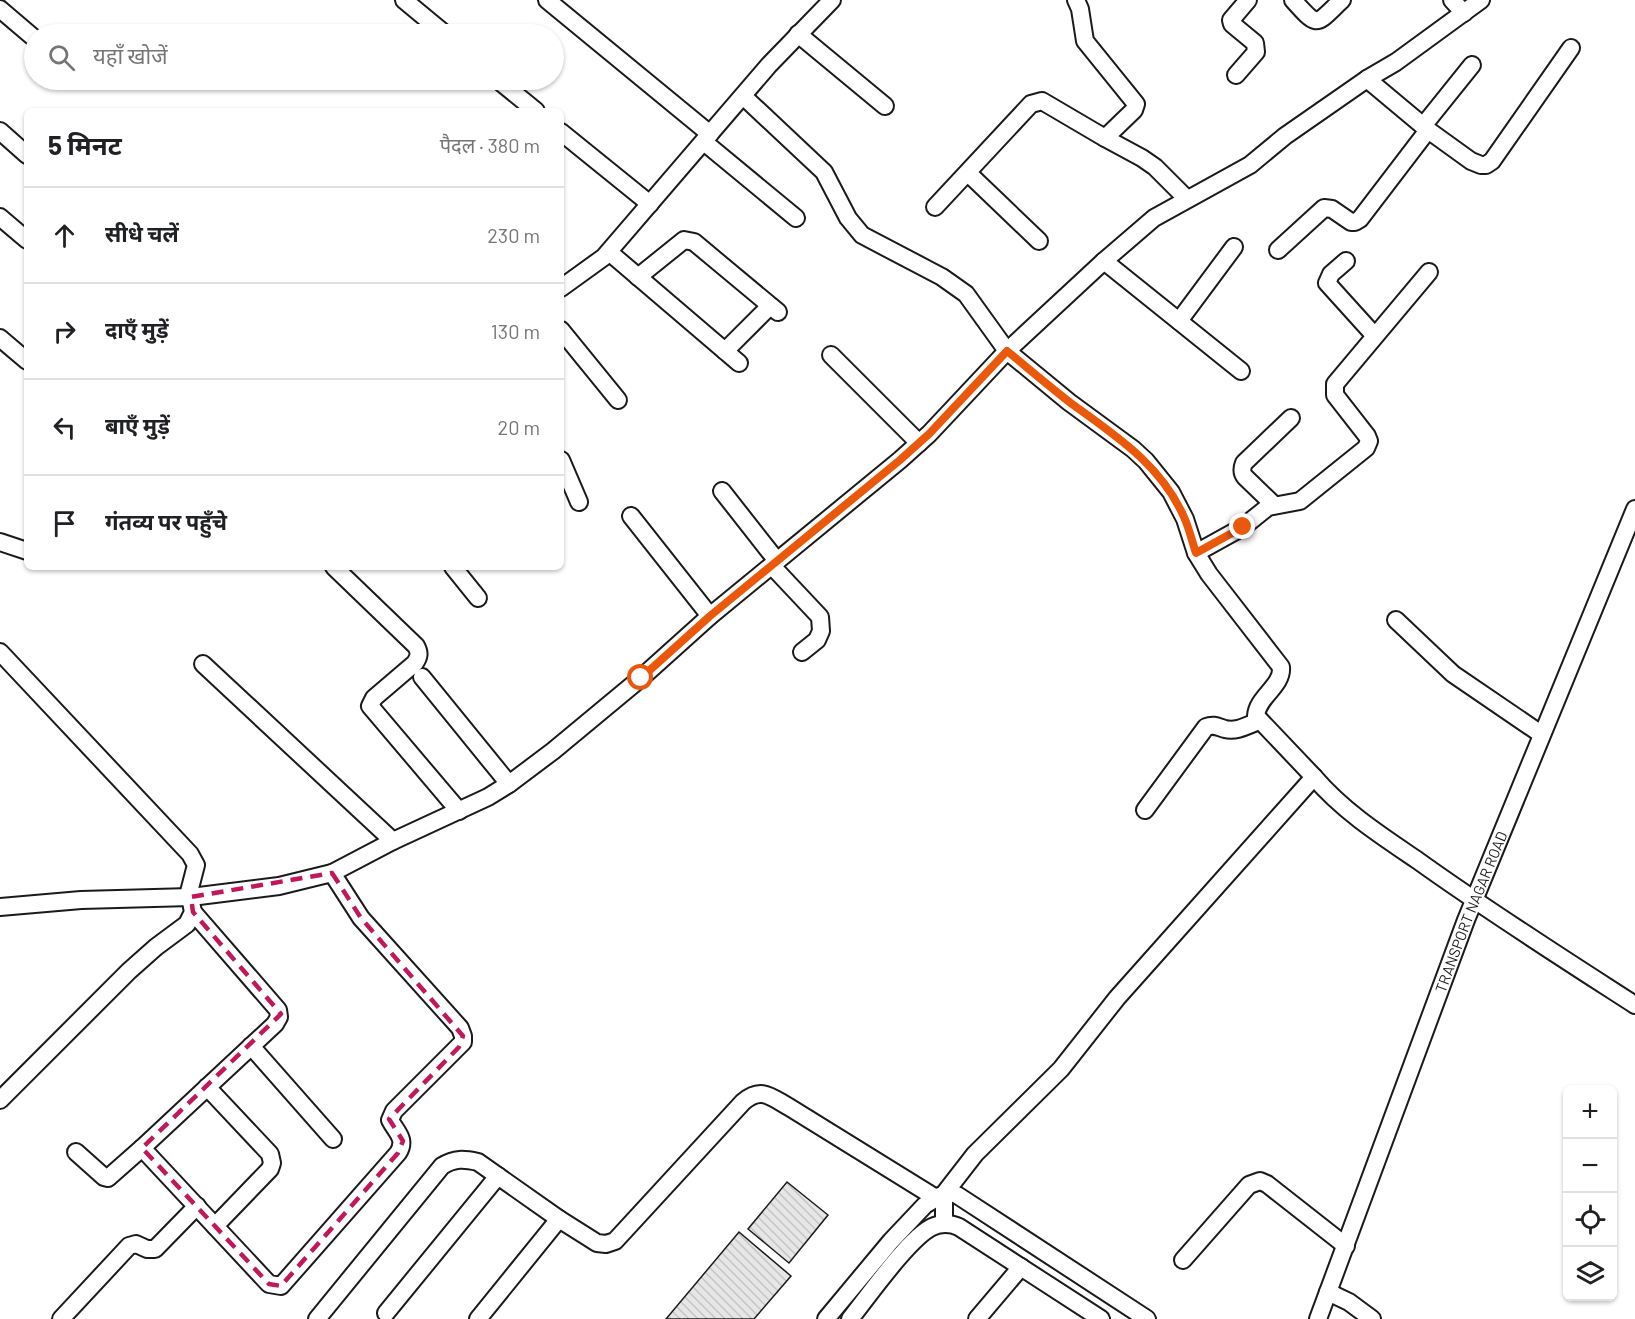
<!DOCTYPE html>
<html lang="hi">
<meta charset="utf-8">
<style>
:root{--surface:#fff;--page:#f2f2f2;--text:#202124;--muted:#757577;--line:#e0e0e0}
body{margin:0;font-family:Barlow,"Noto Sans Devanagari",sans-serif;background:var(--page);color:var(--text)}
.controls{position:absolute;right:18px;bottom:18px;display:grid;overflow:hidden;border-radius:9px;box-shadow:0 2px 4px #0004}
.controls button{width:54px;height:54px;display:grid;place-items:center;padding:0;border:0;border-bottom:2px solid var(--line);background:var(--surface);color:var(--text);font:30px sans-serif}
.stop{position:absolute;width:18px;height:18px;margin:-14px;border:4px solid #ea580c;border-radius:50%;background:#fff}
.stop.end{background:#ea580c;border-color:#fff;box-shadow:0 2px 6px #0008}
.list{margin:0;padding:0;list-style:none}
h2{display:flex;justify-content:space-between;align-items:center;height:78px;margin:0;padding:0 24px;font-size:26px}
h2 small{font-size:20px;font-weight:400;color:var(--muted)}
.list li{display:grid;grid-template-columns:39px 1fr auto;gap:18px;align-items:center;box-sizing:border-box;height:96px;padding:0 24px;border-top:2px solid var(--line)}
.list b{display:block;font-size:22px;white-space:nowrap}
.list em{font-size:20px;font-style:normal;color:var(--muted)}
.icon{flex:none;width:33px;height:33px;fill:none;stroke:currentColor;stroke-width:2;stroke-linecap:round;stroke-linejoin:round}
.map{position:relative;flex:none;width:1635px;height:1319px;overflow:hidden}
.search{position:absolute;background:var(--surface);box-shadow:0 2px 4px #0004;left:24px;top:24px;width:540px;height:66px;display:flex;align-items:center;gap:15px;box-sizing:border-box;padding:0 21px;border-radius:33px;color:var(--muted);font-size:22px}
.panel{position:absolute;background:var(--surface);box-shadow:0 2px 4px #0004;left:24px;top:108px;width:540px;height:462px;border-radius:9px}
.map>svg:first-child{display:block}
</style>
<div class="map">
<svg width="1635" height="1319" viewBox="0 0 1635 1319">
<defs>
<pattern id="building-back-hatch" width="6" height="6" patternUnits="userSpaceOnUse" patternTransform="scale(1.5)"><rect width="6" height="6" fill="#e6e6e6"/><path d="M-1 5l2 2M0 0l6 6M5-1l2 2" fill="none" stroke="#c5c5c5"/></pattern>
</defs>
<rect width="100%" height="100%" fill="#fff"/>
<g fill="url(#building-back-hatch)" stroke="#1a1a1a" stroke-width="1.5">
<path d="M787,1182L828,1215L789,1263L748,1229Z"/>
<path d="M739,1232L791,1276L754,1319H666Z"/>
</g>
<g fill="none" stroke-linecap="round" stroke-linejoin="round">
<defs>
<g id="minor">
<path d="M404,0L445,34"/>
<path d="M547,0L710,134"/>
<path d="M1076,0L1080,9L1085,41L1136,104L1134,110L1105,138"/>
<path d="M1293,0C1319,29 1315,25 1342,0"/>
<path d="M1452,0L1464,13"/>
<path d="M0,9L34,38"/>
<path d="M798,34L885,106"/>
<path d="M1236,75L1256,52L1255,43L1232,24L1231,20L1248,0"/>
<path d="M1367,79L1428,130L1471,161L1481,165H1486L1492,161L1571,48"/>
<path d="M498,80L536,111"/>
<path d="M743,96L824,172L848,218L862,235L942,277L966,294L1007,351L1069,402L1133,449L1146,461L1171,492L1185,519L1196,553L1209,574L1281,667C1283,686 1257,697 1256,716L1314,777"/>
<path d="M1423,126L1472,65"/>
<path d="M0,131L27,155"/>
<path d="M561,132L650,204"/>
<path d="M704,142L796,218"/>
<path d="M968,173L1039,241"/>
<path d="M935,207L1031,104L1042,101L1105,138L1142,158L1155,167L1187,199"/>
<path d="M0,217L27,240"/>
<path d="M1278,250L1324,208L1332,209L1351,222H1355L1360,219L1428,130"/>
<path d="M609,252L739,363"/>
<path d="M1104,261L1241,371"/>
<path d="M1346,261L1331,274L1327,283L1374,335"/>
<path d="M638,277L684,240L694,242L778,312"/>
<path d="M561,288L604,257L769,65L832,0"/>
<path d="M1179,321L1234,247"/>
<path d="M561,330L618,400"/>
<path d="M0,338L27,361"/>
<path d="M725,351L770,306"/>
<path d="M831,355L919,443"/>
<path d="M561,460L579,502"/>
<path d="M722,491L777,561"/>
<path d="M1273,504L1245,477C1241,472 1242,468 1244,463L1291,418"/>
<path d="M631,516L710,616"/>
<path d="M0,542L27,551"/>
<path d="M1196,553L1243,527L1268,507L1300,501L1366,448L1369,441L1367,436L1335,395V384L1429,272"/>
<path d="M772,566L820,617L821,631L817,640L802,652"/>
<path d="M334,567L416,646C420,653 419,657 415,663L374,698L370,706L459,811"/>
<path d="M453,567L478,598"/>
<path d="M1396,620L1453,674L1541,734"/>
<path d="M0,652L190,854L196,865L189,892L193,912L187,924L156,947L129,971L0,1100"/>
<path d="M203,664L393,841"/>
<path d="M422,677L509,784"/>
<path d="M1145,810L1206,727C1214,724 1218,727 1225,729C1237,732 1248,725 1259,721"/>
<path d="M0,907L81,900L191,897L279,886L332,873L393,841L488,797L509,784L553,751L641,678L710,616L900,460L929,434L1007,351L1104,261L1154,218L1250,165L1285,136L1367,79L1396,62L1481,0"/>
<path d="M193,912L278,1010L279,1017L275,1024L142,1148L269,1284L281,1286L398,1153C407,1139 396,1132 390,1120L394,1111L463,1042V1036L460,1028L361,918L332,873"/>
<path d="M251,1046L333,1139"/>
<path d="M207,1087L270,1154L272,1163L270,1169L215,1226"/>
<path d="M76,1152L104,1177L108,1178L142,1148"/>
<path d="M944,1224V1194L975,1154L1061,1069L1117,998L1314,777C1343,811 1380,835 1417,860C1488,911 1562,958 1635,1005"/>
<path d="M1183,1260L1249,1185L1260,1181L1267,1184L1346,1246"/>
<path d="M1328,1292L1349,1302L1372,1319"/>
<path d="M386,1313L498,1176"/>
<path d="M61,1319L129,1246L136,1244L147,1249H155L197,1206"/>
<path d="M317,1319L442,1166C455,1158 464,1159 478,1162L559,1219L597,1243L606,1244L615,1241L743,1102C761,1086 771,1097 789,1107L936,1198"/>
<path d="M478,1319L559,1219"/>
<path d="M826,1319L891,1241L925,1205L940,1196L951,1193L957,1195L1147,1319"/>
<path d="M850,1319C867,1298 909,1238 932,1227C940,1223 951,1223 959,1227L1101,1319"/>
<path d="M977,1319L1021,1267"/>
<path id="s1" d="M1318,1319L1466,920L1635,509"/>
</g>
</defs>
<use href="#minor" stroke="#1a1a1a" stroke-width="20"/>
<use href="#minor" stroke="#fff" stroke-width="16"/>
</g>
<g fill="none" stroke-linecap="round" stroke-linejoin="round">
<path stroke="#ea580c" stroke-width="8" d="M641,678L710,616L900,460L929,434L1007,351C1029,369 1050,387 1072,404C1116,436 1161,465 1184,517C1189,528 1192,541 1196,553L1243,527"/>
</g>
<path fill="none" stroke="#c2185b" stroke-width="4.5" stroke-dasharray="12 8" stroke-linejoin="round" d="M332,873L361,918L463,1036L459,1047L389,1119L403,1141L398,1153L281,1286L269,1284L142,1148L281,1014L193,912L191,897Z"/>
<g text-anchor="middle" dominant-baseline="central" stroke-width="4.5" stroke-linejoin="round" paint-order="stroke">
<g font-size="15" fill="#1a1a1a" stroke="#fff">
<text stroke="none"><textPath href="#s1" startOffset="435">TRANSPORT NAGAR ROAD</textPath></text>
</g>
</g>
</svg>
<div class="controls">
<button>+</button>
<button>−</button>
<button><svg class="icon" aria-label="locate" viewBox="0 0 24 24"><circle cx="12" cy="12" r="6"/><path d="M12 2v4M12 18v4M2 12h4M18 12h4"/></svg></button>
<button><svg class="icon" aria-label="layers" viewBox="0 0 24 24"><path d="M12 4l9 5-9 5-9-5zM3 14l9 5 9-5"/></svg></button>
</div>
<div class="stop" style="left:641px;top:678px"></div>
<div class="stop end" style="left:1243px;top:527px"></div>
<div class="search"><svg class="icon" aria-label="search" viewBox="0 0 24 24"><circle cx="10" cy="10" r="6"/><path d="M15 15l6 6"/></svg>यहाँ खोजें</div>
<section class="panel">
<h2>5 मिनट<small>पैदल · 380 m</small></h2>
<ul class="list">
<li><svg class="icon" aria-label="ahead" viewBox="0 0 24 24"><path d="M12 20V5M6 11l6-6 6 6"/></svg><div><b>सीधे चलें</b></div><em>230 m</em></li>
<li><svg class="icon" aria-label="right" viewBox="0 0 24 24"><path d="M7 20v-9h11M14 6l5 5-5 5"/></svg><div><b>दाएँ मुड़ें</b></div><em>130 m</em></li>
<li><svg class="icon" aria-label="left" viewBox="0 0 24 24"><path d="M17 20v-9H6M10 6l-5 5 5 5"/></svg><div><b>बाएँ मुड़ें</b></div><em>20 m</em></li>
<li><svg class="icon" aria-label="arrive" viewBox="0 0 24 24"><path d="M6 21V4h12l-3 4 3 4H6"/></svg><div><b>गंतव्य पर पहुँचे</b></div></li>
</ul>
</section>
</div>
